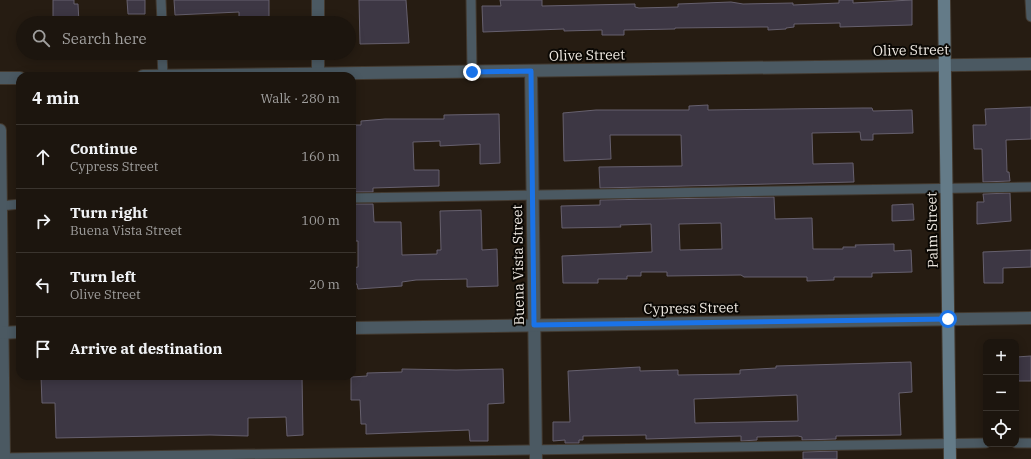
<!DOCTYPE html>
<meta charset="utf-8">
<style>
:root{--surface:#1c150e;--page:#251e17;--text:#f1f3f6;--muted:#a09f9e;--line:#3a342e}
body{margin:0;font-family:"IBM Plex Serif",serif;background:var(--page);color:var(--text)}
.controls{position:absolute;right:12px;bottom:12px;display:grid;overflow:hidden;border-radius:8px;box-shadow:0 2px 10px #0003}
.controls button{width:36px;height:36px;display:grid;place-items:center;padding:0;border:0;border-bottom:1px solid var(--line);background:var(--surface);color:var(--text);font:20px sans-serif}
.stop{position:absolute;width:12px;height:12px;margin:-9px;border:3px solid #1a73e8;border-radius:50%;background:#fff}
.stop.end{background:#1a73e8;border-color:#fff;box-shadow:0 1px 4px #0008}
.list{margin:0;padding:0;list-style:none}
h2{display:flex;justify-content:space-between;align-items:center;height:52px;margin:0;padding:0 16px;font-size:17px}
h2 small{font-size:13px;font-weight:400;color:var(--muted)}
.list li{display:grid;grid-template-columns:26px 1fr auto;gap:12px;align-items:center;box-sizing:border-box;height:64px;padding:0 16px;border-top:1px solid var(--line)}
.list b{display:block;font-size:15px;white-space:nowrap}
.list p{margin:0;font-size:13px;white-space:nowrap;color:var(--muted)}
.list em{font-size:13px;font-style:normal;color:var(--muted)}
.icon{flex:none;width:22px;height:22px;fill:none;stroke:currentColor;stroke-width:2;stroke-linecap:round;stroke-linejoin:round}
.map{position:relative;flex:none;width:1031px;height:459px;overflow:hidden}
.search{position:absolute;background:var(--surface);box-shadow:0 2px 10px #0003;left:16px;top:16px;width:340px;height:44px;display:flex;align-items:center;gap:10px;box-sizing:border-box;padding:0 14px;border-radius:22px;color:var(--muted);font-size:15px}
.panel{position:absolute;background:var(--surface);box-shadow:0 2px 10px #0003;left:16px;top:72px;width:340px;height:308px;border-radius:12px}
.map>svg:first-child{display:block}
</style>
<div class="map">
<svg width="1031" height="459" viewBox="0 0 1031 459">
<rect width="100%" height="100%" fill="#261c12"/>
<g fill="#3d3744" stroke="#66606e" fill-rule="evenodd">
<path d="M53,0H74V4H78L79,23H53Z"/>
<path d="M127,0H145V14H128Z"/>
<path d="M174,0H269V23H239V12L175,15Z"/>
<path d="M359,0H406L409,43L360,44Z"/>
<path d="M500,0H542V6L635,4V7L639,8L678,7V4L731,2L743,4L793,3V5L839,3V0H853V3L912,0V25L840,27V23L794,24V27L786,28V29L768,30V27H761L675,28V29L624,30V35H602V30L564,31V29L483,32L482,6H501Z"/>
<path d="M708,105V110L862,108H872L873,111L912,110L913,133L873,134V140H861L860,132L812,133L813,164L853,163L854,182L600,188L599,167L682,166L681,135H610L611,159L564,161L563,113L596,110H689V106Z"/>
<path d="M1031,107V139L1006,140L1007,172H1009L1010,181L983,182L982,149H974L973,125H986L985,109Z"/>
<path d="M499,114L500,163L480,164V144L440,146V141L413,142L414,170H439V186L373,188V192H352V125H361V121L385,119H444V115Z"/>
<path d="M1010,193L1011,221L977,224V202H984L983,194Z"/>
<path d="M774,197L775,219L812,218L813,249H843V247H856L855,245L894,244V251L911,250L912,272L872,273V277H834V280L807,281V277H744L741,275L667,276V272H641V276H627V279H598V283H563L562,256L652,252L651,224L620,225L621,227L562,228L561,206L600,205V200ZM721,223L722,249L680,250L679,224Z"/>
<path d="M352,204H373L374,222H401L402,255L437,254V250H441L440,211L481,210L482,250L497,249L498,286L467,287V279L416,280L402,282V286L358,289L357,284H352V268L358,267V241H352Z"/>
<path d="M913,204L914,220L892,221V205Z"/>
<path d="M1031,250V267L1003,268V283H984L983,252Z"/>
<path d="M1031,356V381H1016V357Z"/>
<path d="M911,362L912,392L899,393L901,435L836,436V439L802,440V437L798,436L757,437V440L741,441V436L646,439V435L583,436V440H579V443H565V440L553,441V422H570L568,371L640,367V371L678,370V375L740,374V370L776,368V366ZM797,395L798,421L695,423L694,399Z"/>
<path d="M402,369L456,370L503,369L504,403L488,404V441H470L469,430L366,434V424H361L360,400H351V377L367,376V373L402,372Z"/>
<path d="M41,376H224V379L252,378V376H302L303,435L287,436L286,417L248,418V436L210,435L56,438L55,403H42Z"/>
<path d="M837,451V459H803V452Z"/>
</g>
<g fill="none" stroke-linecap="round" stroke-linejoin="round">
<defs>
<g id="lane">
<path d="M161,0L162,23"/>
<path d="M471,0L472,71"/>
<path d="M1030,0L1031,17"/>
<path d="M162,53L163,76"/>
<path d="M352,198L1031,187"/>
<path d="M0,206L20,204"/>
<path d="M1016,443H1031"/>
<path d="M0,458L986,443"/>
</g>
<g id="street">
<path d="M318,0V23"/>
<path d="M318,53V73"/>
<path d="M531,71L536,459"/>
<path d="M143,76L1031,64"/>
<path d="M0,78H20"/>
<path d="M0,130L4,459"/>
<path d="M352,328L1031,318"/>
<path d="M0,333L20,332"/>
</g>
<path id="secondary" d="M944,0L950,459"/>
</defs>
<use href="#lane" stroke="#42392f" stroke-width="11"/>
<use href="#street" stroke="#42392f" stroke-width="14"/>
<use href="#secondary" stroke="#42392f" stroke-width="14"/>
<use href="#lane" stroke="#4b5962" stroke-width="9"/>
<use href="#street" stroke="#4b5962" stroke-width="12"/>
<use href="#secondary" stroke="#647b88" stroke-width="12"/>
</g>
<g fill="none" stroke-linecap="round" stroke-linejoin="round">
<path stroke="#1a73e8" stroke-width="5" d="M472,72L531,71L534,325L948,319"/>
</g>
<g text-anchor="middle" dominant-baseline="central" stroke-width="4" stroke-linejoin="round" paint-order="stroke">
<g font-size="14" fill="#efe9e2" stroke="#0b0804">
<text transform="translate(911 50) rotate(-1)">Olive Street</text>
<text transform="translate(587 55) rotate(-1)">Olive Street</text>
<text transform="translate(932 230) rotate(-91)">Palm Street</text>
<text transform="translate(518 265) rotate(-91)">Buena Vista Street</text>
<text transform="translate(691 308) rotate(-1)">Cypress Street</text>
</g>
</g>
</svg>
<div class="controls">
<button>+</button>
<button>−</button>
<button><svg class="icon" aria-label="locate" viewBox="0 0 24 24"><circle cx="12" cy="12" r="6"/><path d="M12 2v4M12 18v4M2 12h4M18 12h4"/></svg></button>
</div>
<div class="stop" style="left:948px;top:319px"></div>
<div class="stop end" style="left:472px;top:72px"></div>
<div class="search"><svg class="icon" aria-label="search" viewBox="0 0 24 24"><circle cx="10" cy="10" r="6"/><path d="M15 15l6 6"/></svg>Search here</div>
<section class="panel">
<h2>4 min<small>Walk · 280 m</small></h2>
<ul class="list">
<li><svg class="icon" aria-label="ahead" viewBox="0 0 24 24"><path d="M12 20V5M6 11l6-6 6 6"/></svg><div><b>Continue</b><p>Cypress Street</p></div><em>160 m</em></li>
<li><svg class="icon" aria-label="right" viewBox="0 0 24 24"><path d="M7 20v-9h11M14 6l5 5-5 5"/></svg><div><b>Turn right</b><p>Buena Vista Street</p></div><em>100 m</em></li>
<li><svg class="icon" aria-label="left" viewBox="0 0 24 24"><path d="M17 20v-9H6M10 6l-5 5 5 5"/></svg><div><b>Turn left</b><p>Olive Street</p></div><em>20 m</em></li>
<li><svg class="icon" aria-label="arrive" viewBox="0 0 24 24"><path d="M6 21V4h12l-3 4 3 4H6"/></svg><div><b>Arrive at destination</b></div></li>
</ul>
</section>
</div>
